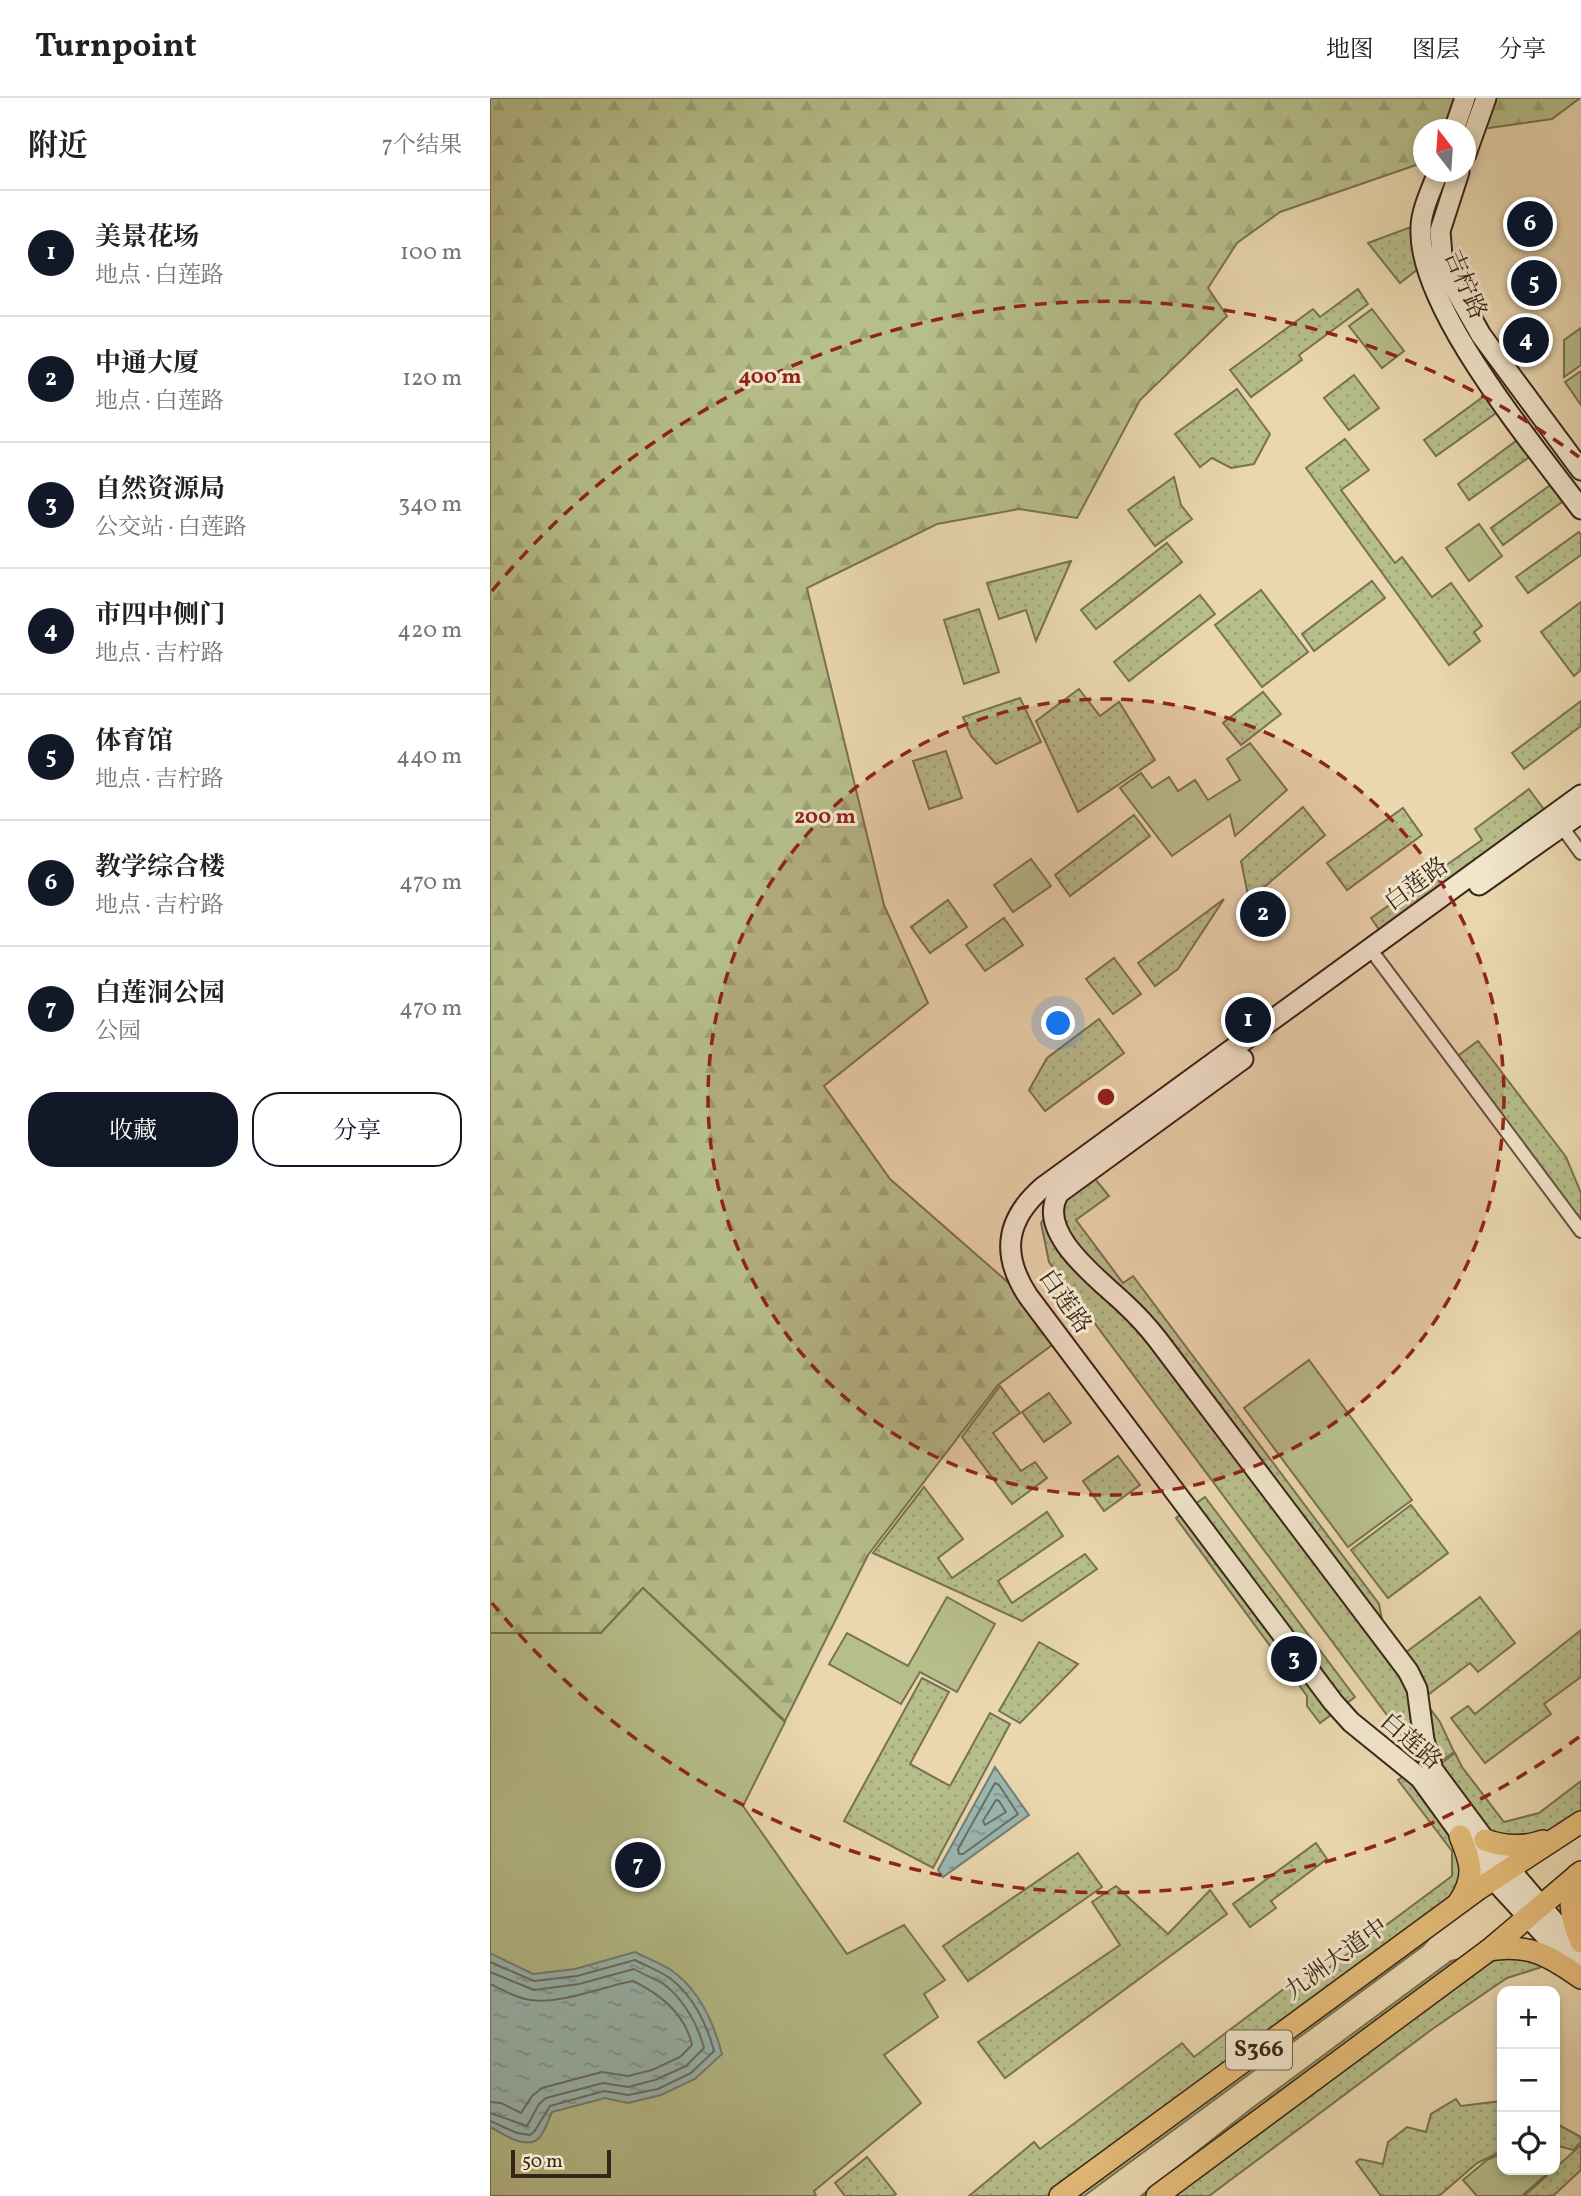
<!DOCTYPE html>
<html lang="zh">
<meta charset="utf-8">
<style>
:root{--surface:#fff;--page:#f2f2f2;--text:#202124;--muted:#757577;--line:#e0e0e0;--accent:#111827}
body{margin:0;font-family:Vollkorn,"Noto Serif SC",serif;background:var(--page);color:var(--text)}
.controls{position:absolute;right:21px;bottom:21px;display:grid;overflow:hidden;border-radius:14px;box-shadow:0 4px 10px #0003}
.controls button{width:63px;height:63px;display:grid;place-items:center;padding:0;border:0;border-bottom:2px solid var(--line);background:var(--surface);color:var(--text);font:35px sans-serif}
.compass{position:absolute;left:923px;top:21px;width:63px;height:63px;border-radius:50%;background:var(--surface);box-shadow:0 4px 10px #0003;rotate:343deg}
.scale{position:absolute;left:21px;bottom:18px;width:100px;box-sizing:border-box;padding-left:7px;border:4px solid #3a2619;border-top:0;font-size:19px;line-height:24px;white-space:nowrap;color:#3a2619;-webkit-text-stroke:5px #f1e5cb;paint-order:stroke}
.you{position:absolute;left:569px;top:926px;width:24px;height:24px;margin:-18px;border:5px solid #fff;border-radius:50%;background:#1a73e8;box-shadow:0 0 0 10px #1a73e833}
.badge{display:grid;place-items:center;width:46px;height:46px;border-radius:50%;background:var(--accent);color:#fff;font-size:23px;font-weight:700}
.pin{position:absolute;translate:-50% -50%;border:4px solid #fff;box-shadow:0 2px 7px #0006}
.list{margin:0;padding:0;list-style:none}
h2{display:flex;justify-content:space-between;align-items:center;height:91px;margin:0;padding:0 28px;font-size:30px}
h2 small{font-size:23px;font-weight:400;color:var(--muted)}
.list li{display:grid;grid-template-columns:46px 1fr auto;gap:21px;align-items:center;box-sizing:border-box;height:126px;padding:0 28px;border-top:2px solid var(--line)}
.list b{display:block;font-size:26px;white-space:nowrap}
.list p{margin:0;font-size:23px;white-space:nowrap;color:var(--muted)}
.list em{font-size:23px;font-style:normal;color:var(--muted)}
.actions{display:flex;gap:14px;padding:21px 28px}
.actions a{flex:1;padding:16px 0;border:2px solid var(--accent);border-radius:28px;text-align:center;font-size:24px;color:var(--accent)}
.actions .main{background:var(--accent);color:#fff}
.icon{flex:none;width:38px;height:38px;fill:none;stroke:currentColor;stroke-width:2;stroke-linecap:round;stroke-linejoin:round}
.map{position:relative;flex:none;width:1091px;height:2098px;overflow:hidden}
header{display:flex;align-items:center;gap:42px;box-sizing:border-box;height:98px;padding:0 35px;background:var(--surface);border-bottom:2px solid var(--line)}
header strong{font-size:33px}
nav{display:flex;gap:38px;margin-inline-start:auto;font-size:24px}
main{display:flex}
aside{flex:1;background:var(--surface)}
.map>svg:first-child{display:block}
</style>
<header>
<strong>Turnpoint</strong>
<nav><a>地图</a><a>图层</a><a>分享</a></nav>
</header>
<main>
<aside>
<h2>附近<small>7个结果</small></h2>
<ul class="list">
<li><span class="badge">1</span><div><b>美景花场</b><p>地点 · 白莲路</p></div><em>100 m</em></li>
<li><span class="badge">2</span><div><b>中通大厦</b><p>地点 · 白莲路</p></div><em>120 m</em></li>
<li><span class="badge">3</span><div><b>自然资源局</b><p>公交站 · 白莲路</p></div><em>340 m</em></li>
<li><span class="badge">4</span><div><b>市四中侧门</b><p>地点 · 吉柠路</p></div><em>420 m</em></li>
<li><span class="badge">5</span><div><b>体育馆</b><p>地点 · 吉柠路</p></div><em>440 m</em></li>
<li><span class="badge">6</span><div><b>教学综合楼</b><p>地点 · 吉柠路</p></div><em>470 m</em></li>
<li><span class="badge">7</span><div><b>白莲洞公园</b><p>公园</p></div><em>470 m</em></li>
</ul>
<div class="actions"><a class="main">收藏</a><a>分享</a></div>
</aside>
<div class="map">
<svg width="1091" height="2098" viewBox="0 0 1091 2098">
<defs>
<pattern id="grass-dots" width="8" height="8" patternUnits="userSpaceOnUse" patternTransform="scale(1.75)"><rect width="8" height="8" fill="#b6be8b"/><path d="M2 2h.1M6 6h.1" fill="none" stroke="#9da377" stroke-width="1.8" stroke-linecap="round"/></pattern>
<pattern id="forest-firs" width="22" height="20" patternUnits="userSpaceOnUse" patternTransform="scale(1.75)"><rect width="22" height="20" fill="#b6be8b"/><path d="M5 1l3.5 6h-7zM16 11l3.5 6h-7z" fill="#9da377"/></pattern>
<pattern id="water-ripples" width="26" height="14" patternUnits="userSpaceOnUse" patternTransform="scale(1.75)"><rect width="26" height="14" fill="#9ab8b2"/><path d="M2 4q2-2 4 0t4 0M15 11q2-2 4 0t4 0" fill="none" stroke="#7f9590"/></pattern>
</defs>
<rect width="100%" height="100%" fill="#ead7af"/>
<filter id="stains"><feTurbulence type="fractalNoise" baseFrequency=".00286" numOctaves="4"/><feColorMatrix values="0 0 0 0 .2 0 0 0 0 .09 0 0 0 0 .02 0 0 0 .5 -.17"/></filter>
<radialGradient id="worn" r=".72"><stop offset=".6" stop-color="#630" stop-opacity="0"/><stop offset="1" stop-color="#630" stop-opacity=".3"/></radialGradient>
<g fill="url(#grass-dots)" stroke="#787252" stroke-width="2">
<path d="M926,127L932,168L910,185L878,145Z"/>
<path d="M868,191L878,206L809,257L812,262L761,299L740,272L823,211L830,219Z"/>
<path d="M864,277L889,310L859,332L834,300Z"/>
<path d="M747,291L780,336L764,366L741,370L722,360L710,369L685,336Z"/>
<path d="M997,296L1009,313L946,358L934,342Z"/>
<path d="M1030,340L1042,357L979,402L968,386Z"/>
<path d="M855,341L879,372L851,392L905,465L912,459L942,499L961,485L992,528L984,534L990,543L959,567L816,370Z"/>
<path d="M684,379L691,407L702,421L665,448L638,412Z"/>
<path d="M1063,385L1076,401L1013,447L1001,430Z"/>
<path d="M1089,434L1091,437V457L1038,495L1026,479Z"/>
<path d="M677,445L692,464L606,531L591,512Z"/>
<path d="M581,463L546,543L536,512L509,521L497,485Z"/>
<path d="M882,483L895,500L824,553L812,536Z"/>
<path d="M771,492L818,554L772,589L725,527Z"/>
<path d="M710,497L725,516L639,583L624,564Z"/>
<path d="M1091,504V572L1084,578L1051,534Z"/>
<path d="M489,511L509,574L474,586L454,522Z"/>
<path d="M589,591L610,618L629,604L665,662L588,714L546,623Z"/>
<path d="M773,594L791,616L751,647L733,625Z"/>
<path d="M530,600L551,644L506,666L481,638L473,619Z"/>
<path d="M1091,603V628L1034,671L1022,655Z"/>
<path d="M456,653L472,700L439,711L423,663Z"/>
<path d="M1039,691L1058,717L893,837L881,820L992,742L985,731Z"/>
<path d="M813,709L835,737L759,802L751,763Z"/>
<path d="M913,710L932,737L857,792L837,765Z"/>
<path d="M644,717L660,738L580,798L565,777Z"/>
<path d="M734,801L688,871L665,888L648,865Z"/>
<path d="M458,802L477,829L440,855L421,829Z"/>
<path d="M514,820L533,847L495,873L476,847Z"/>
<path d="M624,860L651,896L623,916L596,881Z"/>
<path d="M609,921L634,955L555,1013L539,992L557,960Z"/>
<path d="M988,943L1076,1059L1091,1095V1139L961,963Z"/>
<path d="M601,1076L619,1098L586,1122L633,1185L643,1178L889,1506L898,1553L950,1624L964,1654L938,1672L559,1164L551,1125L572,1096Z"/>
<path d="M510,1288L530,1315L503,1335L531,1373L545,1364L557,1380L522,1406L472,1339Z"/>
<path d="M559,1295L581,1325L554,1344L532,1314Z"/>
<path d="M628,1358L650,1387L614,1413L593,1383Z"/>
<path d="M434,1389L473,1441L448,1460L462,1480L557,1414L573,1438L508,1483L522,1505L595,1456L607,1471L532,1523L383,1455Z"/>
<path d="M715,1399L865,1599L830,1625L817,1608V1598L686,1420Z"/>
<path d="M921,1407L958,1455L898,1500L861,1452Z"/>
<path d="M990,1499L1025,1545L988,1574L980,1565L939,1596L911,1558Z"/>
<path d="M1091,1532V1579L1054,1606L1061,1616L995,1665L961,1620L978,1608L985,1616Z"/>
<path d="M549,1544L588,1566L530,1625L509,1613Z"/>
<path d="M432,1580L459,1594L420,1666L460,1688L500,1615L520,1626L443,1770L354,1723Z"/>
<path d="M965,1655L972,1669L1014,1724L1049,1715L1091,1683V1728L1011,1746L940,1674Z"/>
<path d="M921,1673L977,1757L957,1821L933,1848L594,2098H479L544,2044L550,2051L692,1945L704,1959L799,1887L805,1895L962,1778V1753L908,1682Z"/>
<path d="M826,1745L837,1761L781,1803L786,1810L760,1829L743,1806Z"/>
<path d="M588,1755L612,1789L478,1883L453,1848Z"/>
<path d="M626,1788L678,1836L720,1792L737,1816L515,1980L488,1944L630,1847L602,1804Z"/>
<path d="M1013,1851L1055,1868L1017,1880L941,1932L719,2098H651L761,2011L961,1863Z"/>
<path d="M966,2001L971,2008L1012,2003V2053L987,2065L949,2098H891L866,2064L870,2061L893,2066L898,2044L917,2029L936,2034L941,2016Z"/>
<path d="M1065,2025L1091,2039V2044L1083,2052L1065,2047Z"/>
<path d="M1091,2047V2072L1063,2098H1034Z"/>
<path d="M377,2059L406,2096L403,2098H355L345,2085Z"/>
</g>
<path fill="url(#forest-firs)" stroke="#787252" stroke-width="2" d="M0,0H1090L1062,21L985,32H934L933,67H926L790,114L747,145L718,190L737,218L650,302L587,420L529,411L447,426L317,490L394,807L438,905L334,988L400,1081L577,1236L508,1287L378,1457L295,1623L153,1490L111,1535H0Z"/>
<g fill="#b6be8b" stroke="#787252" stroke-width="2">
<path d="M882,211L914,253L892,270L859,228Z"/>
<path d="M1091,230V267L1074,279V242Z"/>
<path d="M1091,273V307L1075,284Z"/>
<path d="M989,426L1012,458L979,483L956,450Z"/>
<path d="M760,645L797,692L745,738L740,717L682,758L630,690L651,675L662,690L679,679L688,693L705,682L718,702L750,682L737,661Z"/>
<path d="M541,761L561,788L523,814L504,787Z"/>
<path d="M819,1262L922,1402L858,1449L754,1310Z"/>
<path d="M153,1490L295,1624L253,1708L357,1856L414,1827L455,1882L434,1896L448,1919L394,1957L431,2005L324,2093L326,2098H0V1535H111Z"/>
<path d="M457,1499L505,1526L467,1594L430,1574L411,1606L339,1566L357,1535L418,1568Z"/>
<path d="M1012,2055V2072H1061L1032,2098H987L973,2082L997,2062Z"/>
</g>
<g fill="url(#water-ripples)" stroke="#747e75" stroke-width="2">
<path d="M505,1669L539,1717L453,1779L448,1772Z"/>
<path d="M145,1854C158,1861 174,1866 185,1875C211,1895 224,1926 232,1956L205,1981L171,1997L138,2005L115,2000L62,2014C58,2022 55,2034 49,2040C36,2053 12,2035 0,2029V1855L43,1876L85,1871Z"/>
</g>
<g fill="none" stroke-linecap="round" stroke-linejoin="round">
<g stroke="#6a6f66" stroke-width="2">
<path d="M505,1685L509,1687L528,1716L473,1756H469L468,1751Z"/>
<path d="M506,1702L509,1703L516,1714L495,1727L493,1723Z"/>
<path d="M0,1864L44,1883L87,1878L145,1862C156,1868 171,1873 181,1881C203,1898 217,1926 224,1953L201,1975L168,1991L138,1997L114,1993L60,2008L44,2034L40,2037L27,2035L0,2023"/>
<path d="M0,1874L44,1892L89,1886L144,1871C154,1877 166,1881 175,1887C194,1902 208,1927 214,1950L196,1968L165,1982L138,1989L113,1985L56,2000L49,2006L37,2028L0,2015"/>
<path d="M0,1886C11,1891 23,1898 35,1901C63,1909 115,1888 143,1883C170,1896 195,1915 202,1947L190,1959L162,1972L138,1978L112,1974L52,1990L42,1998L31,2015L11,2005L0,2004"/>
</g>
<defs>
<g id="street">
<path d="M1072,729L1091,755"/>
<path d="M887,860L1091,1133"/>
</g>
<g id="secondary">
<path d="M964,32L975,0"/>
<path d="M976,56L996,0"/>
<path d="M948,74C942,91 931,112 931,130C927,209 1044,347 1091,411"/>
<path d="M969,74L950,133L952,158L961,184L991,237L1091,372"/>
<path d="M989,787L1091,715"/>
<path d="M753,961L569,1095C544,1134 610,1182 634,1205C647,1217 658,1229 668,1242L918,1573L927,1591L934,1642L943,1672L995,1742L1091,1855"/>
<path d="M1086,1871L1003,1781L930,1680L861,1624L843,1604L538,1198C511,1157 515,1122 553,1089L1091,697"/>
</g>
<g id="primary">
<path d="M995,1742C1015,1749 1033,1750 1053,1743"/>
<path d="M1087,1777C1076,1800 1082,1822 1091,1844"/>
<path d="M969,1804C986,1778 981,1765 970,1738"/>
<path d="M999,1852C1039,1845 1060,1858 1091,1880"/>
<path d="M570,2098L987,1792L1091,1724"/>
<path d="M667,2098L999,1852L1091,1774"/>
</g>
</defs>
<use href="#street" stroke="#66523e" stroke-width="16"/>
<use href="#secondary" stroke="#3a2619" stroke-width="23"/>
<use href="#primary" stroke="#3a2619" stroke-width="24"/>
<use href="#street" stroke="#f1e5cb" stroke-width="12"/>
<use href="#secondary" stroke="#f1e5cb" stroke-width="19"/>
<use href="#primary" stroke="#e5bc78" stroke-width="21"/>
</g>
<circle cx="616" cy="999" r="398" fill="#8f2418" fill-opacity=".12"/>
<g fill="none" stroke="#8f2418" stroke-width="3.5" stroke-dasharray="12 9">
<circle cx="616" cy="999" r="398"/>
<path d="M1089 1639A796 796 0 0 1 2 1505M2 493A796 796 0 0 1 1089 359"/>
</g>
<g text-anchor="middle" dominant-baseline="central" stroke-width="6" stroke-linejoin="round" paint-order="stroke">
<rect fill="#f1e5cb" stroke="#715f4e" stroke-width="2" x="736" y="1932.5" width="66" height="39" rx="5"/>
<g font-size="23" font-weight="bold" fill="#3a2619">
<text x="769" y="1952">S366</text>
</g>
<g font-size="24" fill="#3a2619" stroke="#f1e5cb">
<text transform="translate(974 187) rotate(67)">吉柠路</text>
<text transform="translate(927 787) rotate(-36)">白莲路</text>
<text transform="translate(574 1204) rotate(55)">白莲路</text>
<text transform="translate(920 1644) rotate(41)">白莲路</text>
<text transform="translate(847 1862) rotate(-36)">九洲大道中</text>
</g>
</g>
<circle cx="616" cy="999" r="10" fill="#8f2418" stroke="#f1e5cb" stroke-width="3.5"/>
<g font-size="21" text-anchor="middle" font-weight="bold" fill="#8f2418" stroke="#f1e5cb" stroke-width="6" stroke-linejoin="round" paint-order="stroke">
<text x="280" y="285">400 m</text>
<text x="335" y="725">200 m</text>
</g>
<rect width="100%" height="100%" filter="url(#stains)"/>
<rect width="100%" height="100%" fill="url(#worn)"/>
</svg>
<div class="controls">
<button>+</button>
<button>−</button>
<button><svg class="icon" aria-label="locate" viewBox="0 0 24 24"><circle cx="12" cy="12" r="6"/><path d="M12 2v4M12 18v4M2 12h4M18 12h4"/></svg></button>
</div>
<svg class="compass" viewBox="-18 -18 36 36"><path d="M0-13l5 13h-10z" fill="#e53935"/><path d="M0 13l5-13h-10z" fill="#757577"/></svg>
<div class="scale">50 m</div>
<div class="you"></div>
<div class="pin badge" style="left:758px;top:922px">1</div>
<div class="pin badge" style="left:773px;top:816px">2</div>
<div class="pin badge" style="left:804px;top:1561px">3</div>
<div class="pin badge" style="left:1036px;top:242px">4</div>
<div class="pin badge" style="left:1044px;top:185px">5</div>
<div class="pin badge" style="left:1040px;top:126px">6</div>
<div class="pin badge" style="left:148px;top:1767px">7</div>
</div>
</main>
